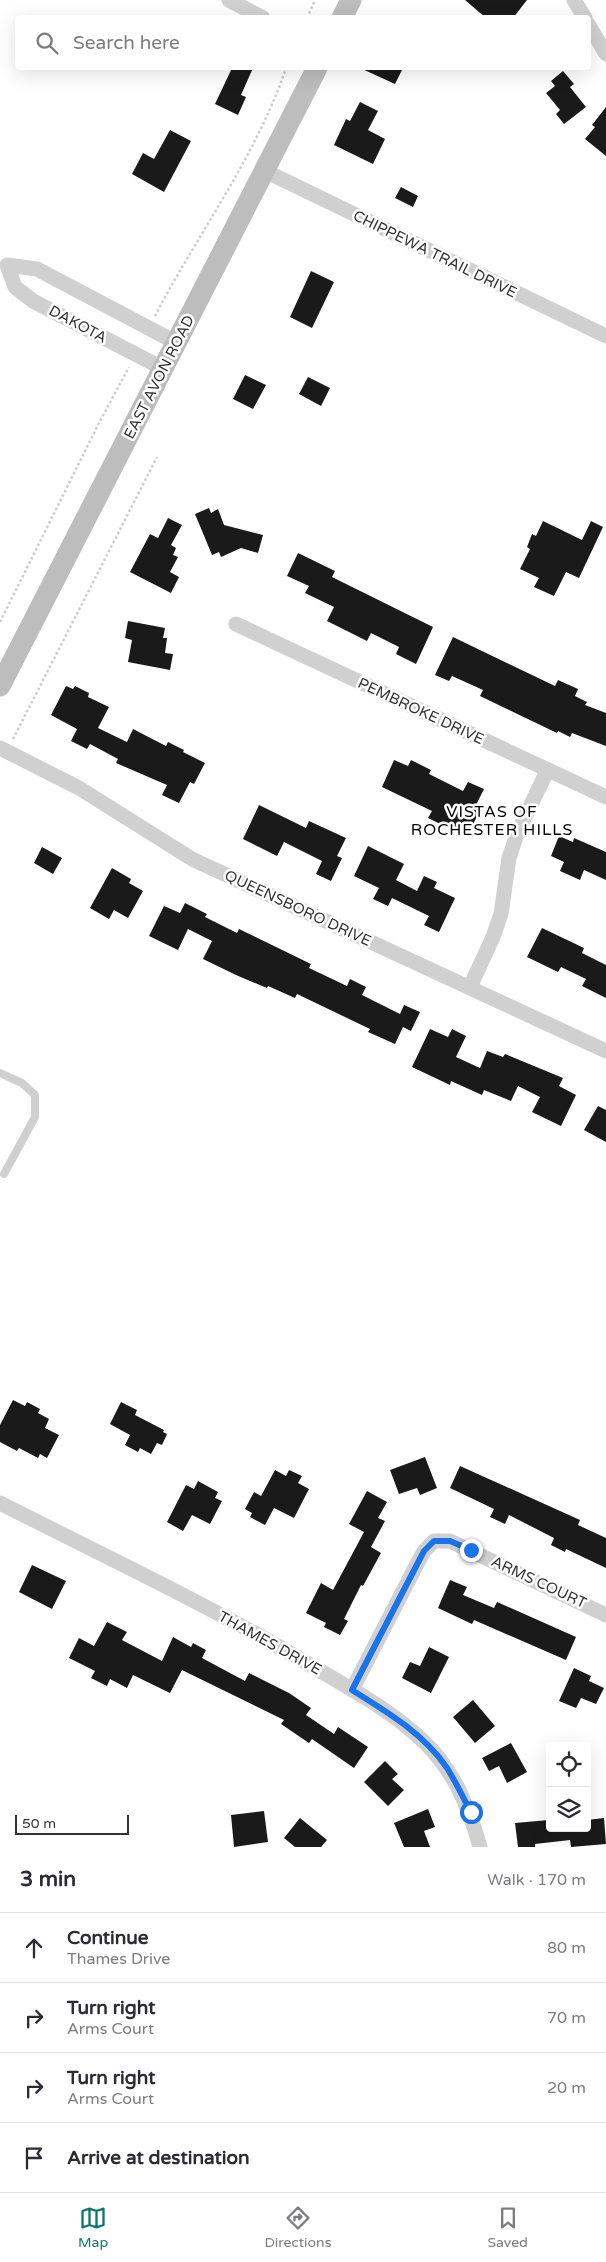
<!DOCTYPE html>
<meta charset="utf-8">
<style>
:root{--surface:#fff;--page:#f7f7f7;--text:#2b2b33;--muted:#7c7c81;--line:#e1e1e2;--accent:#0f766e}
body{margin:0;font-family:"Varela Round",sans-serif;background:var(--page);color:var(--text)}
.controls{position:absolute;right:15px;bottom:15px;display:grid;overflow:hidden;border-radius:5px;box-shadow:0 5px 20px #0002}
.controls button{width:45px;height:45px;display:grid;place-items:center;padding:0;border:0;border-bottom:1px solid var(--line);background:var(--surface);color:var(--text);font:25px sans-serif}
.scale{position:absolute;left:15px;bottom:12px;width:114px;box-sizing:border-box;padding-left:5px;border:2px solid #333;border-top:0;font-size:14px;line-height:18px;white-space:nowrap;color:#333;-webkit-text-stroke:4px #fff;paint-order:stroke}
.stop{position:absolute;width:15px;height:15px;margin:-11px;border:4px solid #1a73e8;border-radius:50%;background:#fff}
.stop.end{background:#1a73e8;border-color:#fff;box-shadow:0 1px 5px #0008}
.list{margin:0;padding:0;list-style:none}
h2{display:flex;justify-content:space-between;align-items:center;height:65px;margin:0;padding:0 20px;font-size:21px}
h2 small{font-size:16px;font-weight:400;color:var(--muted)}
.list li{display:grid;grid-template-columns:32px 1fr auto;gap:15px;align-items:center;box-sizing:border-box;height:70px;padding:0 20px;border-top:1px solid var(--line)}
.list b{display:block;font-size:19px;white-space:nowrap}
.list p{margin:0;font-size:16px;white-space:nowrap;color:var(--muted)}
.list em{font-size:16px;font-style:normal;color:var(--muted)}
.icon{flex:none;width:28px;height:28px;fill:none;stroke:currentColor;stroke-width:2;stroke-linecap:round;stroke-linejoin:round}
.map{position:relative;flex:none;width:606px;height:1847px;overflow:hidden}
.search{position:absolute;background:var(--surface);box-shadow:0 5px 20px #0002;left:15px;right:15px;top:15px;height:55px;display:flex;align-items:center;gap:12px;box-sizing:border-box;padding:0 18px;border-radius:5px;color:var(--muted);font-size:19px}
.sheet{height:345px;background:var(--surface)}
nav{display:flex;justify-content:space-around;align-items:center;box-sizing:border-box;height:70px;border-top:1px solid var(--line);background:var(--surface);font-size:14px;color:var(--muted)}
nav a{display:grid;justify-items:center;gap:2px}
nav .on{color:var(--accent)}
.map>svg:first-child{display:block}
</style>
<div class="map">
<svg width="606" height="1847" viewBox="0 0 606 1847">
<rect width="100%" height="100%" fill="#fff"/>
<g fill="#1a1a1a">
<path d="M465,0H527L513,18H486Z"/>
<path d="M232,68H253L241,95L246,97L238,115L215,104Z"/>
<path d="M360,68H403L395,84Z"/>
<path d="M563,71L574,84L570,87L586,107L564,124L556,114L560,110L546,93L555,86L551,81Z"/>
<path d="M360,102L378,111L368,130L385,139L373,164L334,145L346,119L350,121Z"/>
<path d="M606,107V156L585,139L595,127L592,125Z"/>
<path d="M170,130L191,141L164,192L132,174L143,153L154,159Z"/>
<path d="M401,187L418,196L413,207L395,198Z"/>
<path d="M311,271L334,282L312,328L290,317Z"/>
<path d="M245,375L266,385L253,409L233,399Z"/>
<path d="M308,377L330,388L321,406L299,394Z"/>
<path d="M209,508L211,513L218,509L224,525L263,535L258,553L241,548L221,557L219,552L212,555L195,514Z"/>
<path d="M168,518L182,525L171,545L176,548L173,555L178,557L170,572L179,577L171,593L130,572L150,534L158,538Z"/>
<path d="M543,521L582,540L591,521L603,527L579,578L566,572L554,596L534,587L539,578L520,569L530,549L527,547L532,534L536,536Z"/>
<path d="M298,553L335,571L332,577L433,627L416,664L396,654L399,647L371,633L367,641L327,621L334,607L305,593L309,586L287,576Z"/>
<path d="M128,621L165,628L163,638H167L165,653L173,654L170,670L128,662L132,640L125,638Z"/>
<path d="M453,637L555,686L558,680L578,689L575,696L587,702L585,705L606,713V746L572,733L570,737L558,731L557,733L480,696L483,690L452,676L449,681L435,675Z"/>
<path d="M66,686L73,689L75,686L89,693L88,697L109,707L98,728L127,742L133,729L166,746L168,742L184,750L183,752L205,763L194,784L190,782L179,803L162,795L167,785L116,763L118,759L90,744L87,749L71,741L77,729L51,715Z"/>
<path d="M394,760L408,766L411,760L431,770L429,774L463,791L468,782L484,789L474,809L479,812L467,837L428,818L432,811L382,787Z"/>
<path d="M259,805L306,828L309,821L346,838L337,856L342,858L331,881L316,874L322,861L284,842L277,856L243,839Z"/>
<path d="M559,836L573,842L574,838L606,852V880L584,870L580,880L560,871L564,862L551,856Z"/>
<path d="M368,846L404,864L396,880L417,891L424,876L437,882L434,888L455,898L439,932L424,925L429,916L392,898L388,906L373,899L379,888L354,876Z"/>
<path d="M42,847L62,858L53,874L34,863Z"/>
<path d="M112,868L131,879L129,883L143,891L128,918L114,910L109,919L90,908Z"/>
<path d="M185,903L207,914L205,917L237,933L239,929L311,964L309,968L347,986L350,979L366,987L362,995L400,1014L404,1005L420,1012L411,1031L403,1027L395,1044L368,1032L370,1029L297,994L295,998L268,986L267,988L236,975L203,959L212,941L188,929L178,950L149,936L164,906L180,913Z"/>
<path d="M542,928L584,948L582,953L606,965V998L582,986L586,979L561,967L558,972L527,957Z"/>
<path d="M430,1029L448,1037L452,1029L466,1036L456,1057L480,1068L487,1051L503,1057L505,1054L563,1078L559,1086L576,1095L561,1126L532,1112L540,1097L518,1086L511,1101L484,1090L482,1095L451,1081L450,1085L412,1067Z"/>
<path d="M598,1106L606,1110V1142L584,1130Z"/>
<path d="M13,1400L25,1406L27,1402L40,1409L38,1413L49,1419L45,1428L59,1435L47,1458L40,1454L38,1458L19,1448L17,1451L0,1442V1425Z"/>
<path d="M121,1402L137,1410L135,1415L164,1430L163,1432L167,1434L162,1445L157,1443L151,1454L140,1448L138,1452L125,1445L130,1435L110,1424Z"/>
<path d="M425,1457L437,1488L420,1495L417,1488L399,1494L390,1470Z"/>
<path d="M460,1466L580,1520L578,1525L606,1538V1568L566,1549L565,1552L551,1545L554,1538L509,1515L505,1524L490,1517L494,1509L450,1488Z"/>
<path d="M275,1470L286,1476L289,1470L302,1476L298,1483L309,1489L294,1518L274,1508L265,1525L250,1517L252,1513L245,1509L254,1492L261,1496Z"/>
<path d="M198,1481L218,1492L215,1498L222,1501L210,1524L192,1515L183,1531L167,1522L186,1485L194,1489Z"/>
<path d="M367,1491L387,1502L378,1518L385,1521L371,1547L381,1553L363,1586L361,1585L344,1619L348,1621L340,1635L324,1627L326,1623L306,1613L321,1583L333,1590L364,1532L349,1524Z"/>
<path d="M32,1565L66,1581L52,1609L19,1592Z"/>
<path d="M450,1580L467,1587L463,1595L494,1608L497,1602L576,1637L566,1660L474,1620L472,1624L438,1608Z"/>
<path d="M107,1622L127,1632L122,1640L162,1661L173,1637L191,1647L193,1643L206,1650L202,1658L245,1681L249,1673L289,1693L311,1708L306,1715L334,1734L338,1727L368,1747L354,1768L312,1739L309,1743L281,1724L284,1720L182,1670L170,1693L133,1675L127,1688L110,1679L107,1686L91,1678L95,1671L69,1658L79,1638L94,1646Z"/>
<path d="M429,1647L449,1657L431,1693L402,1678L410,1662L420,1666Z"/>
<path d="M574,1668L591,1676L589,1681L604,1688L596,1704L581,1698L576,1708L559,1701Z"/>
<path d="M473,1700L495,1726L475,1743L453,1717Z"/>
<path d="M511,1743L527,1772L507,1783L499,1766L489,1771L482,1758Z"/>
<path d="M385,1761L398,1774L392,1779L404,1790L388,1806L364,1782Z"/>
<path d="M428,1809L435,1827L424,1831L430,1847H404L394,1823Z"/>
<path d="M264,1811L268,1842L234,1847L231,1815Z"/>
<path d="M300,1818L327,1840L321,1847H295L284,1838Z"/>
<path d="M604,1818L606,1844L571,1847L570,1840L535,1844V1847H518L515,1823L549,1820L550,1828H587V1820Z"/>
</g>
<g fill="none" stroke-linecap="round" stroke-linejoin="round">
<g stroke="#cdcdcd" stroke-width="2.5" stroke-dasharray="2.5 2.5" stroke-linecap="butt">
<path d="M307,18L315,0"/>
<path d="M155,316C198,233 256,157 286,68"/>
<path d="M0,622L99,423L129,367"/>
<path d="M13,739L157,457"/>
</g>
<path stroke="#d0d0d0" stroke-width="8" d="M0,1073L22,1083L35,1095V1117L4,1174"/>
<g stroke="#d0d0d0" stroke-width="15">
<path d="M229,0L263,18"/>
<path d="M574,0L585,18"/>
<path d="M588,24L606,54"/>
<path d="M265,171L606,336"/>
<path d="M164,369L33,301L15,287L7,265L37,269L177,343"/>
<path d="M236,624L606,797"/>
<path d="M0,748L79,788L192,859L606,1051"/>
<path d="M470,987L493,937L501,914L509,858L517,834L547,771"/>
<path d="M0,1503C104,1556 211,1606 312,1666C349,1688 389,1709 421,1739C453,1768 469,1807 480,1847"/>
<path d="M352,1690L416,1566L424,1551L434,1541H450L606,1615"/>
</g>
<g stroke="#bdbdbd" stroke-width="21">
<path d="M342,18L351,0"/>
<path d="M0,686L317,68"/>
</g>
</g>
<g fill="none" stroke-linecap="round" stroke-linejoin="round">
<path stroke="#1a73e8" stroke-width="6" d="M471,1812C463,1798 456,1782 447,1768C424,1734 386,1711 352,1690L424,1551L434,1541H450L471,1550"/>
</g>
<g text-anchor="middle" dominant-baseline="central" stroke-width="5" stroke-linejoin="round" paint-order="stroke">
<g font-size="15" fill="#333" stroke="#fff">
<text transform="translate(435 254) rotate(26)">CHIPPEWA TRAIL DRIVE</text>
<text transform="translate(78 324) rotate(28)">DAKOTA</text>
<text transform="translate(159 377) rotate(-63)">EAST AVON ROAD</text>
<text transform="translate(421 711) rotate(25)">PEMBROKE DRIVE</text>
<text transform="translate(298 908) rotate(25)">QUEENSBORO DRIVE</text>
<text transform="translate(539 1582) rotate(25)">ARMS COURT</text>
<text transform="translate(270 1643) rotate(29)">THAMES DRIVE</text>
</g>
<g font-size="16" letter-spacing="1" fill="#000" stroke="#fff">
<text x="492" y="812">VISTAS OF<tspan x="492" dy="18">ROCHESTER HILLS</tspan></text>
</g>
</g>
</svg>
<div class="controls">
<button><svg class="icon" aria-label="locate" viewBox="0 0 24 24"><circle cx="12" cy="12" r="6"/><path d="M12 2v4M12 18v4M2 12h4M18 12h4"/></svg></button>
<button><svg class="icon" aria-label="layers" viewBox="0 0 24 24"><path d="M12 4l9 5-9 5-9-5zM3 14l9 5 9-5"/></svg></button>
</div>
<div class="scale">50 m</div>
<div class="stop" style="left:471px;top:1812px"></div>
<div class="stop end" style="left:471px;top:1550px"></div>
<div class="search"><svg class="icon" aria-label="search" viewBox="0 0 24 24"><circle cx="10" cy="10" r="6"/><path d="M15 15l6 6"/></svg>Search here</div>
</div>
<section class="sheet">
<h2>3 min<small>Walk · 170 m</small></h2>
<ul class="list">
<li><svg class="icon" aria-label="ahead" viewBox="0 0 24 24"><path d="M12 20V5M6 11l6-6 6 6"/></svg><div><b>Continue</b><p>Thames Drive</p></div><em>80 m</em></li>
<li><svg class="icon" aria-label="right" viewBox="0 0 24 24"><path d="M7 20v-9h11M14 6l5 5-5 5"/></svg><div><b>Turn right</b><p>Arms Court</p></div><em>70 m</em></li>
<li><svg class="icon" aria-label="right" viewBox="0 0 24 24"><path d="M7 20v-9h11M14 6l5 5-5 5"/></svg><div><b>Turn right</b><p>Arms Court</p></div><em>20 m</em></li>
<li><svg class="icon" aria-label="arrive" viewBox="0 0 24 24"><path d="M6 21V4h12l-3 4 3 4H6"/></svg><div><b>Arrive at destination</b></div></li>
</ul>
</section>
<nav>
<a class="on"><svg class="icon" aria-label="map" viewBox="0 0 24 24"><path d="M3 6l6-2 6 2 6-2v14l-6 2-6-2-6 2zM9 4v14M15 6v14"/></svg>Map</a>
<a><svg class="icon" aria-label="directions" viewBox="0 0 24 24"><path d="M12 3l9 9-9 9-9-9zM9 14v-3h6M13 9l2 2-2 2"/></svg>Directions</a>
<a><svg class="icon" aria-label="saved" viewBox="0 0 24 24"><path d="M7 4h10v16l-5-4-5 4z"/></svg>Saved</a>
</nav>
